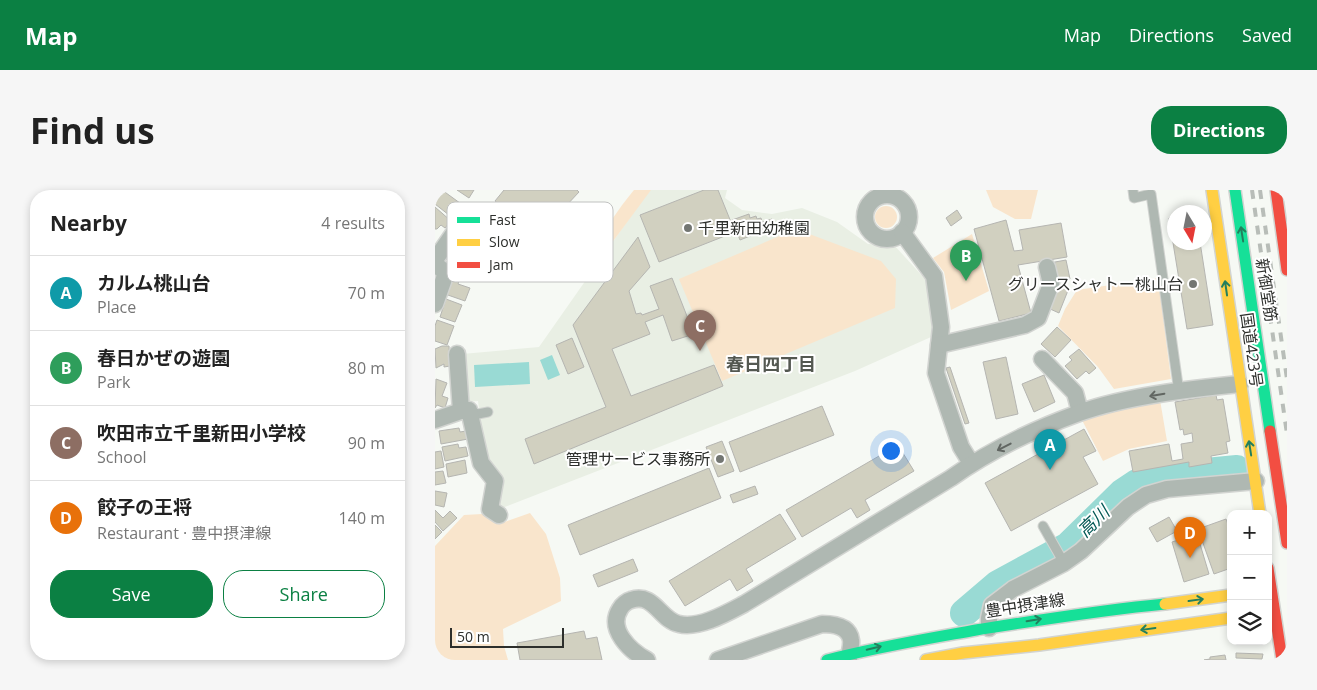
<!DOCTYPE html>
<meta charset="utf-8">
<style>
:root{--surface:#fff;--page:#f6f6f6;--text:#222;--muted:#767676;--line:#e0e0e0;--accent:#0b8043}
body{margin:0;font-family:"Open Sans","Noto Sans JP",sans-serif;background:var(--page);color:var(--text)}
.controls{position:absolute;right:15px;bottom:15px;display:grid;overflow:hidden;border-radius:10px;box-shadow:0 2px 8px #0003}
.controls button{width:45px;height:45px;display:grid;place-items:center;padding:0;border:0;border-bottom:1px solid var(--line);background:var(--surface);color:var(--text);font:25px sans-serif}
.compass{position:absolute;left:732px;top:15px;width:45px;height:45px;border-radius:50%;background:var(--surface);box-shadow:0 2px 8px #0003;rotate:170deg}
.scale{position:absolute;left:15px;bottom:12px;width:114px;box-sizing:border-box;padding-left:5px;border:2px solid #2d2f2c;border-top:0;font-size:14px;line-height:18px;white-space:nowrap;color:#2d2f2c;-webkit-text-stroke:4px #fff;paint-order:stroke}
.you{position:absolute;left:455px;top:260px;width:18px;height:18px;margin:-12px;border:4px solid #fff;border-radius:50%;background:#1a73e8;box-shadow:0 0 0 8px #1a73e833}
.badge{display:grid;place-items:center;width:32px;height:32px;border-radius:50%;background:var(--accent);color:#fff;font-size:16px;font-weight:700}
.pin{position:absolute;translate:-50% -41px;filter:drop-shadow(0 1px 2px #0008)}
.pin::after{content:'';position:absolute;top:26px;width:18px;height:15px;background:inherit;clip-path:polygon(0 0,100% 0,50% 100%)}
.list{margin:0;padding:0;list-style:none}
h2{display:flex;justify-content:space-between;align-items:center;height:65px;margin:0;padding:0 20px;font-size:21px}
h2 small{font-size:16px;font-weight:400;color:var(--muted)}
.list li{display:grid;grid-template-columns:32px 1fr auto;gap:15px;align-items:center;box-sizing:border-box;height:75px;padding:0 20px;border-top:1px solid var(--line)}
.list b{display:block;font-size:19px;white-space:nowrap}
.list p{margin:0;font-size:16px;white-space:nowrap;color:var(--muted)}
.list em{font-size:16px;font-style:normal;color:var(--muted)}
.actions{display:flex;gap:10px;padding:15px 20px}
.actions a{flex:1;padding:11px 0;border:1px solid var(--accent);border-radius:20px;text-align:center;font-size:18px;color:var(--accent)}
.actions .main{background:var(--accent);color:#fff}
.icon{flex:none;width:28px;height:28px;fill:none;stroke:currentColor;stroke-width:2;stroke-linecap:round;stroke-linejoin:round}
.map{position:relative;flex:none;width:852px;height:470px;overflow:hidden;border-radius:20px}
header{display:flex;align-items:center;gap:30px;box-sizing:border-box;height:70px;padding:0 25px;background:var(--accent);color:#fff}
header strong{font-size:24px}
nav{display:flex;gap:28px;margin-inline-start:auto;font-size:18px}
.intro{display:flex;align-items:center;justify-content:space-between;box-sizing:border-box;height:120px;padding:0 30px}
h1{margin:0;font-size:35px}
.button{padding:12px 22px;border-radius:20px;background:var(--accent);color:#fff;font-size:18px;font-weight:700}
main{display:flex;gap:30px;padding:0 30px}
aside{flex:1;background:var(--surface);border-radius:20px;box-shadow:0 2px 8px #0003}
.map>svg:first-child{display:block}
</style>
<header>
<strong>Map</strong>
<nav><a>Map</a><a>Directions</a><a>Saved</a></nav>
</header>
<div class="intro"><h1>Find us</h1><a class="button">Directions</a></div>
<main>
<aside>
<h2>Nearby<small>4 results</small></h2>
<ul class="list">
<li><span class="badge" style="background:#0f9aa8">A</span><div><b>カルム桃山台</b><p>Place</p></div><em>70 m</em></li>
<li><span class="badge" style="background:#2e9e5b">B</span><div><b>春日かぜの遊園</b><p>Park</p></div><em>80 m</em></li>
<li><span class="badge" style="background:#8d6e63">C</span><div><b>吹田市立千里新田小学校</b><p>School</p></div><em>90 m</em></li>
<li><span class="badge" style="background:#e8710a">D</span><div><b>餃子の王将</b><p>Restaurant · 豊中摂津線</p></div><em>140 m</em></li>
</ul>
<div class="actions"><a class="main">Save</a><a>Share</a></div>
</aside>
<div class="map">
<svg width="852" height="470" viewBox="0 0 852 470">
<rect width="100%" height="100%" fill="#f6f9f4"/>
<path fill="#e9efe4" d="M214,0H292L290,8L307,20L337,24L367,18L402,32L433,54L459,55L491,90L499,136L496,147L420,181L62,320L51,270L43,211L31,212L27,164L104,157Z"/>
<g fill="#f9e5cc">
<path d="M199,0H216L156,81L150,75C164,48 180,23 199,0Z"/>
<path d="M551,0H603L596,29H580L558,17Z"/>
<circle cx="451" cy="27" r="11"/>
<path d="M361,39L446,71L461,89L460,118L287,191L244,89Z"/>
<path d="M537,44L554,101L516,120L509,82L498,68Z"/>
<path d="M723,88L736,189L679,199L663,177L623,136L630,119L642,100Z"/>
<path d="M725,210L732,251L694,259L668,271L647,230L688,217Z"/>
<path d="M95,323L111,344L125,388L126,411L68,439L69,456L73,470H0V356L29,325L47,324L64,334Z"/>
</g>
<g fill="#99dad4">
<path d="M117,165L125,185L113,190L105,170Z"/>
<path d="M94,172L95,194L40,197L39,175Z"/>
</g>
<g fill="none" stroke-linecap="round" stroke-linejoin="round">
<path stroke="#99dad4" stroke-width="28" d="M529,423L563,394L633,356L687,303L702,293L729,286L802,279"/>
</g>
<g fill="#d1d0c0" stroke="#b5b5b1">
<path d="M7,0L29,16L19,29L0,14V9Z"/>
<path d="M22,0H39L34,8Z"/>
<path d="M69,0H142L144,2L115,33L104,22L49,82L44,78L36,88L17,71L67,17L60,11Z"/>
<path d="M269,0H283L300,42L224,72L205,25Z"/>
<path d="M0,17L16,31L10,38L6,35L2,39H0Z"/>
<path d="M522,20L527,28L516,36L511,28Z"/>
<path d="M314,24L315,28L321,26L322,29L326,28L327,32L337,29L340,36L305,50L297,30Z"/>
<path d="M739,27V52H765L778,135L752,139L734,28Z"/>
<path d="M571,30L579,61L588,60L584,40L626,33L632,67L583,75L596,123L564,131L539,39Z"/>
<path d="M203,47L215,77L194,101L201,124L206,123L207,125L224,119L215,96L237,88L259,144L237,151L228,125L210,132L215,144L177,159L196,206L279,175L288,196L99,274L90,249L171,217L138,135Z"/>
<path d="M631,70L635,89L623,91L620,72Z"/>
<path d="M17,85L25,88L23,94L35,98L30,111L10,104Z"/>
<path d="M622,94L634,98L624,123L613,118Z"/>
<path d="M11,109L27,115L20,132L5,127Z"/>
<path d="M2,130L19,136L12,155L0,151V136Z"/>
<path d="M622,137L636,150L620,167L606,154Z"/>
<path d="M137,148L149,177L133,184L121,155Z"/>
<path d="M7,156H14L15,176L9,177V174L1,178L0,159Z"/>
<path d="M644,159L661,178L654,184L651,181L642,189L630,176L637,170L634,167Z"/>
<path d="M571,167L583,224L561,229L548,172Z"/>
<path d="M515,177L534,233L530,234L511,178Z"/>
<path d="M609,185L620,212L599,222L587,194Z"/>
<path d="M1,189L12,193L7,206L13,208L10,218L2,215L0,218Z"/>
<path d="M781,205L782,210L788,209L795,251L791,252L793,263L776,266L777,273L754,277V272L698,282L694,261L734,254L737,271L748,269L746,254L758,252L757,243L749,245L748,239L745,240L740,212Z"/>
<path d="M387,216L399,245L305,282L294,252Z"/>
<path d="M24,238L25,242L31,241L33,249L6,254L4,241Z"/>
<path d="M649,239L661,261L648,267L663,294L576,341L550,293Z"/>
<path d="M287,251L299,281L283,287L271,257Z"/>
<path d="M23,254L24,258L31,257L33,266L10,271L7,257Z"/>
<path d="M463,255L479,281L430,310L435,320L422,328L416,318L367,347L351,320Z"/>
<path d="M6,261L9,277L0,279V262Z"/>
<path d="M30,270L32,283L13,287L11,274Z"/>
<path d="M274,278L286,308L145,365L133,335Z"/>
<path d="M8,281L11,293L0,295V282Z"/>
<path d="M320,296L323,304L298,313L295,305Z"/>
<path d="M0,301L12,303L9,317L0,315Z"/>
<path d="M0,320L8,328L15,321L22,328L8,341L0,332Z"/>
<path d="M345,324L361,349L311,379L318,391L302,401L295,389L250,416L234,391Z"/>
<path d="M734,327L742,341L722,352L714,338Z"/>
<path d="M791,329L796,342V378L779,384L763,339Z"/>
<path d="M0,335L7,342L0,349Z"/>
<path d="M762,344L774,384L749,392L737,352Z"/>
<path d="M198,369L203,381L163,397L158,385Z"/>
<path d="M149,441L151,449L162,447L167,470H85L82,453Z"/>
<path d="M801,463L828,464L827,469L801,468Z"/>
<path d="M790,465L791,470H769L775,469V467Z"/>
</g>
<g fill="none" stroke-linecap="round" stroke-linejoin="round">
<defs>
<g id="lane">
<path d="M698,0L699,8L716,4L744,202"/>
<path d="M34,220L43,224L53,222"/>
<path d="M608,336L629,373"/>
</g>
<g id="street">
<circle cx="452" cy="27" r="22"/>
<path d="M467,42L499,86L506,137L501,183L526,257L536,273"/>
<path d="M0,70L23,37"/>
<path d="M0,74L11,83L0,114"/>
<path d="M504,155L590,135L603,128L616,94L612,77"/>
<path d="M22,164L26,221"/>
<path d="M607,169L640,203L645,222"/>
<path d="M0,230L26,221L34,220L46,273L60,291L55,319L64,325"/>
<path d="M554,438V428L557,415L578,399L629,373L646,361L693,317L711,305L732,299L821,291"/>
<path d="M212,470C195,461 172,439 185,419C187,415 192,411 196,410C219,402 225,430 244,434C264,439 292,423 309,414L516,288C554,261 600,239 644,223C691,206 755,199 805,194"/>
<path d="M283,470L387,434C399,434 414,436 416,450C417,456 414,463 414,470"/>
</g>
<g id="fast">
<path d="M800,0L835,241"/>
<path d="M392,470C442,457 491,449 541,440C604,430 666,420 730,414"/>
</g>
<g id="slow">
<path d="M777,0L825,324"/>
<path d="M730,414L796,405"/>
<path d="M491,470L528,463L604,455L796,428"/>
</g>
<g id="jam">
<path d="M841,0L852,80"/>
<path d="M835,241L852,353"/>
<path d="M833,378L847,470"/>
</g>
</defs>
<use href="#lane" stroke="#d2d4d1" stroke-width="11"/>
<use href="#street" stroke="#d2d4d1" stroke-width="19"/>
<use href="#fast" stroke="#d2d4d1" stroke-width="14"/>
<use href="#slow" stroke="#d2d4d1" stroke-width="14"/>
<use href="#jam" stroke="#d2d4d1" stroke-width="14"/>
<use href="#lane" stroke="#afb8b2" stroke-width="9"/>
<use href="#street" stroke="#afb8b2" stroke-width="16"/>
<use href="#fast" stroke="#16e098" stroke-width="11"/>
<use href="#slow" stroke="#ffcf43" stroke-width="11"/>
<use href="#jam" stroke="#f24e42" stroke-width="11"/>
<g stroke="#b8bdb8" stroke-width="4" stroke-dasharray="9 9" stroke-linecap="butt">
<path d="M817,0L852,244"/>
<path d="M825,0L852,189"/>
</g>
</g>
<defs><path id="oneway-shaft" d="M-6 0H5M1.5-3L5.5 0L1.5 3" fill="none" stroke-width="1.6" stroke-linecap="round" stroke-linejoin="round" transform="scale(1.25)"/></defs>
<g stroke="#237f5d">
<use href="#oneway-shaft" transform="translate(807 44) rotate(-99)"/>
<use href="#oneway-shaft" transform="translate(791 98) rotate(-98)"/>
<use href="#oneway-shaft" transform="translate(815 258) rotate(-99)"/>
<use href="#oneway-shaft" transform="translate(761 410) rotate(-8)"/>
<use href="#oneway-shaft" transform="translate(599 430) rotate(-9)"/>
<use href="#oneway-shaft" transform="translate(713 439) rotate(172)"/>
<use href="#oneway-shaft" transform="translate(439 458) rotate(-13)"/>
</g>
<g stroke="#616662">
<use href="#oneway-shaft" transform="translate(722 205) rotate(170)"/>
<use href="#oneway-shaft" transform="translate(569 257) rotate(153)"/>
</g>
<g fill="#737672" stroke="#fff" stroke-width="2">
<circle cx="253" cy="38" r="5"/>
<circle cx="758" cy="94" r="5"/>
<circle cx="285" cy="269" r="5"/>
</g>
<g text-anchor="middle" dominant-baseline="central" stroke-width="4" stroke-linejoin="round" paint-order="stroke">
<g font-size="16" fill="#2d2f2c" stroke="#fff" text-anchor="end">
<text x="263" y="38" text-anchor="start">千里新田幼稚園</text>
<text x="748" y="94">グリースシャトー桃山台</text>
<text x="275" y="269">管理サービス事務所</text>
</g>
<g font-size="16" fill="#2d2f2c" stroke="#fff">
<text transform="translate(832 100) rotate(81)">新御堂筋</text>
<text transform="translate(817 160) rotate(82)">国道423号</text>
<text transform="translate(590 415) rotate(-9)">豊中摂津線</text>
</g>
<g font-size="18" font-weight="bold" fill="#545851" stroke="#fff">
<text x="336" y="174">春日四丁目</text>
</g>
<g font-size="18" font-style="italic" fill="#035855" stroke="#fff">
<text transform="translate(658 331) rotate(-44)">高川</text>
</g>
</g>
<rect x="12" y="12" width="166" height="80" rx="8" fill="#fff" stroke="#c0c1c0" stroke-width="1"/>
<rect x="22" y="27" width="23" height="6" fill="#16e098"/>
<rect x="22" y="49" width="23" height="7" fill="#ffcf43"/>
<rect x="22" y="72" width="23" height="6" fill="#f24e42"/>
<g font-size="14" fill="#2d2f2c">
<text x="54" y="35">Fast</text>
<text x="54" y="57">Slow</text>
<text x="54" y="80">Jam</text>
</g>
</svg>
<div class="controls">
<button>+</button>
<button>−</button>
<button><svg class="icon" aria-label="layers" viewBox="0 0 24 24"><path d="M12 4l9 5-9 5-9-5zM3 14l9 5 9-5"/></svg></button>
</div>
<svg class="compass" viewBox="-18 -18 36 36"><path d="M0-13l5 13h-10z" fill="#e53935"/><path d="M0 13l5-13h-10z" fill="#767676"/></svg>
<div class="scale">50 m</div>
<div class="you"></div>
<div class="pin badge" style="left:615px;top:280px;background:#0f9aa8">A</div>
<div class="pin badge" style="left:531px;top:91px;background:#2e9e5b">B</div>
<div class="pin badge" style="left:265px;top:161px;background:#8d6e63">C</div>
<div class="pin badge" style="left:755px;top:368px;background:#e8710a">D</div>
</div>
</main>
